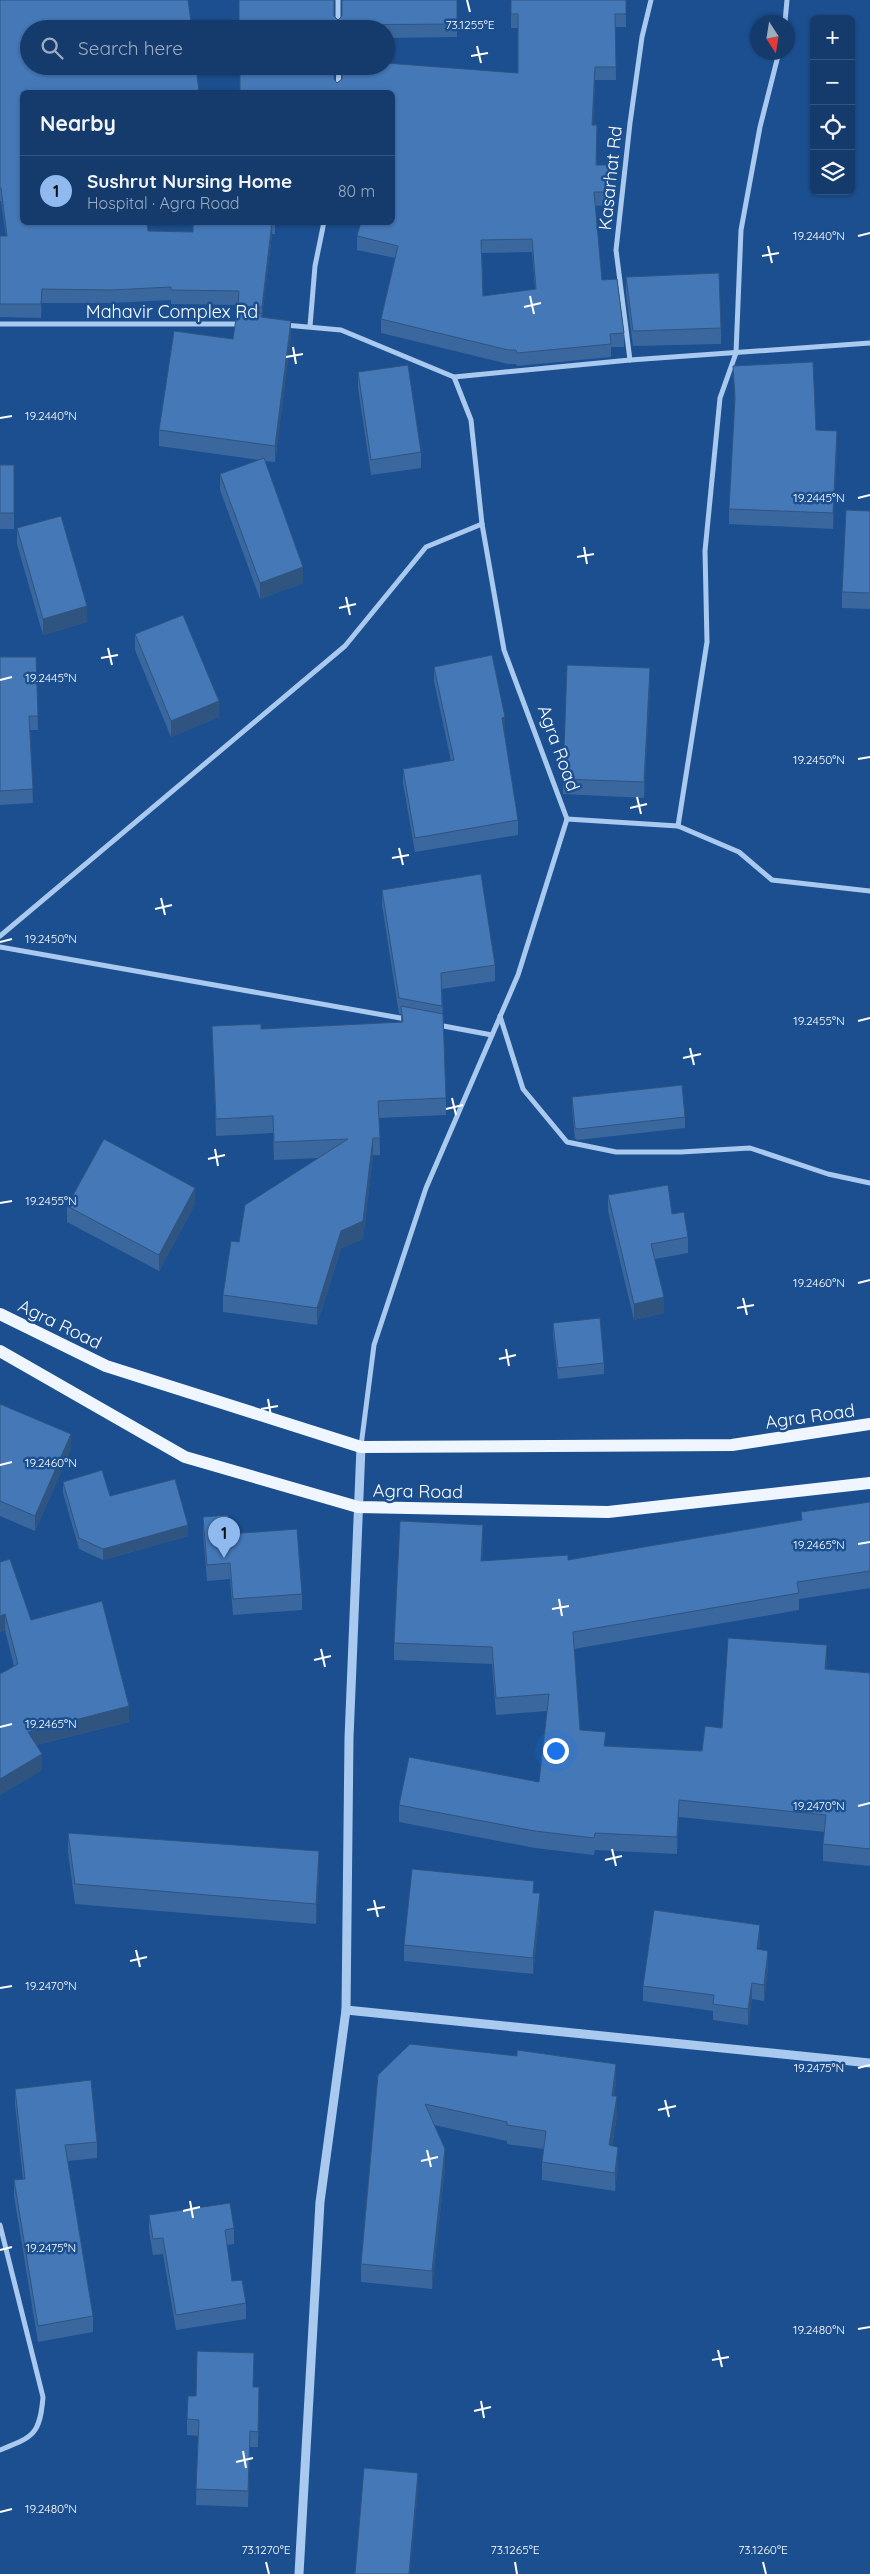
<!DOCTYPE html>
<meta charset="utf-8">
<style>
:root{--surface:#143b6b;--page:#1d4271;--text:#f1f3f6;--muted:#9dadc1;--line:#33557e;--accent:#90b9f0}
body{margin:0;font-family:Quicksand,sans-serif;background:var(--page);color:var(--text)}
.controls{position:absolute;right:15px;top:15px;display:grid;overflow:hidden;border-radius:8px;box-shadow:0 1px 4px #0004}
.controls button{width:45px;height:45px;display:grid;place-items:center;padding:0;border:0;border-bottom:1px solid var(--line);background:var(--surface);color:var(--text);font:25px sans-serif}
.compass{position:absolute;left:750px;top:15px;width:45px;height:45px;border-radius:50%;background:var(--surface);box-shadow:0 1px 4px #0004;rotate:168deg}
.you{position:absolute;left:555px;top:1750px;width:18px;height:18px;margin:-12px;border:4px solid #fff;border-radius:50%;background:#1a73e8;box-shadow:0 0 0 8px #1a73e833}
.badge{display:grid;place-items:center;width:32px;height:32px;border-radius:50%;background:var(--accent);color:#111;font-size:16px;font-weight:700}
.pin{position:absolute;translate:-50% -41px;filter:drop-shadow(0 1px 2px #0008)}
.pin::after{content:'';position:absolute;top:26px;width:18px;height:15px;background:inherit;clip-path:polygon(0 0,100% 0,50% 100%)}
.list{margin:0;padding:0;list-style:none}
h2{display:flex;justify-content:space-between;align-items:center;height:65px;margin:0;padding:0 20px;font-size:21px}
h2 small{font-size:16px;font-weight:400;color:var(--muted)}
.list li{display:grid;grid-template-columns:32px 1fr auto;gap:15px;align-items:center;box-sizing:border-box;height:70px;padding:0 20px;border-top:1px solid var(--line)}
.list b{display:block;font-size:19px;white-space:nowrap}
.list p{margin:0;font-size:16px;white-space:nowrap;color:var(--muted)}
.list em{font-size:16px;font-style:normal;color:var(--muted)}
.icon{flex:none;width:28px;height:28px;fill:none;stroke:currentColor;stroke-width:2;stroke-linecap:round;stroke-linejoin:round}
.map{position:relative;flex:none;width:870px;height:2574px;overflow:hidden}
.search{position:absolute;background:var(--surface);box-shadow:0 1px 4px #0004;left:20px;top:20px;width:375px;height:55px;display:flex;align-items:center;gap:12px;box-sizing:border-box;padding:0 18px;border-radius:28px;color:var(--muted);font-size:19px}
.panel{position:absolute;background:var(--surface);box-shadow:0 1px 4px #0004;left:20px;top:90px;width:375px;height:135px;border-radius:8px}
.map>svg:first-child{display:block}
</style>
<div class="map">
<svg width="870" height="2574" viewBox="0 0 870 2574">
<rect width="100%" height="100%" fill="#1b4f8f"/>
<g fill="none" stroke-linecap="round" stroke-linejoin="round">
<g stroke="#a9c9ee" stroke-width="5">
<path d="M338,0V29"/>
<path d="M785,22L787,0"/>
<path d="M338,92L339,66"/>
<path d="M0,324H242"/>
<path d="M285,325L341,330L454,377L630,360L870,343"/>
<path d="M310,326L315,266L324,222"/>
<path d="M630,360L616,250L630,123L642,37L651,0"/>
<path d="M454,377L471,420L482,524L504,650L567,819"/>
<path d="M567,819L678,826L739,852L772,880L870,891"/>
<path d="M678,826L707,642L705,551L720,398L736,353L741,230L760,127L779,52"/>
<path d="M0,936L345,646L426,547L482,524"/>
<path d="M0,947L406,1019"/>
<path d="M500,1016L523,1089L567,1142L616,1152H681L750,1148L828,1174L870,1183"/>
<path d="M438,1025L492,1035"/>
<path d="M361,1446L374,1345L426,1188L518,975L567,819"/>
<path d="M0,2225L43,2397C40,2435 33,2437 0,2450"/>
</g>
<g stroke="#a9c9ee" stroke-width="9">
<path d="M346,2010L870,2063"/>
<path d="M299,2574L320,2202L346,2010L349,1738L361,1447"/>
</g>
<g stroke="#f0f6ff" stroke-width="12">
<path d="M0,1314L106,1366L361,1447L732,1445L870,1424"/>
<path d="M0,1351L185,1457L358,1507L608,1512L870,1483"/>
</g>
</g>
<g fill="#3a679d" fill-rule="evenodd">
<path d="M0,0L22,92L148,231L193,232V222H275V234H272L262,317L291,336L275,462L264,461L303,583L260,599L220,490V474L259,460L159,446V430L233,339L238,312V305L171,304V300L111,303H42L41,318L0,317V236H6L1,201H0Z"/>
<path d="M457,0V37L386,38V29H239L334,16L338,20Z"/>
<path d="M511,0H626V27H615L616,80H595L593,125L597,165H609V205L595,206L602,280L624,333V347H611V357L517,366L516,364H508L381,333V319L395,258L357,250V236L392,222V92H240L334,79L337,83L518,73V28H511ZM532,252L535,289L483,296L482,253Z"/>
<path d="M626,277L721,328V344L633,346L626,293Z"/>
<path d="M733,366L816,430L837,447L833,529L729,524V509L735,407Z"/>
<path d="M358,372L421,452V468L371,475L358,388Z"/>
<rect x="0" y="465" width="14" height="64"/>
<path d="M870,511V609L842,608V592Z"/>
<path d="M17,528L87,622L43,635L17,544Z"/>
<path d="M135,634L219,717L171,737L135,650Z"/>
<path d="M0,657H36L38,730H30L33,803L0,805Z"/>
<path d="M434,667L505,732H504L518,820V835L415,852L403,783V769L451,761L434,681Z"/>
<path d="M650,684L644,798L563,794V779Z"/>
<path d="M382,890L495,965V981L442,989L446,1098V1115L379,1118L380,1155H373L363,1239L341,1248L317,1325L223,1312V1295L239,1242L319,1158L274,1160L273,1133L216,1136L212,1026L261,1029L401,1022V1014H399L382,905Z"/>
<path d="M572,1097L685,1117V1128L578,1140L575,1139L572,1108Z"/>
<path d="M608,1195L672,1214L688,1237V1253L655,1259L664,1313L634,1320L608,1211Z"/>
<path d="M195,1204L159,1271L67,1222V1206Z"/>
<path d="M553,1323L604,1363V1374L558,1379L553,1334Z"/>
<path d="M0,1404L71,1449L35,1531L0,1516Z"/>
<path d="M63,1482L110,1496L188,1536L103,1560L79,1549L63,1493Z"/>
<path d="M870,1502V1588L799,1599V1610L574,1649L580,1730L606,1746L702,1751L722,1728L827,1662L826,1669L870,1673V1866L823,1861V1844L825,1832L679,1817L677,1854L595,1850L594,1855L535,1848L399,1822V1805L539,1782L547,1711L496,1715L492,1664L394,1660V1643L483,1542L482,1561L568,1560L801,1520V1512Z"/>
<path d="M203,1517L229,1534L302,1594V1610L233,1615L230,1579L207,1581L203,1533Z"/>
<path d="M0,1562L31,1620L129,1722L36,1745L42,1770L0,1795V1674L14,1666L5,1630L0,1632Z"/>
<path d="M68,1833L319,1871L316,1924L75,1904L68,1852Z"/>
<path d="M540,1909L533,1974L404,1961V1945Z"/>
<path d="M760,1941L759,1950L768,1967L764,2001L752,1999L748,2025L713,2020V2011L643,2001V1986Z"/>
<path d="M378,2075L616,2083L614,2096L617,2115L612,2146L618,2165L615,2191L542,2180V2162L544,2149L507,2144V2141L434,2125L445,2167L432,2289L361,2282V2264Z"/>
<path d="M15,2089L97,2142V2158L68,2161L93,2316V2332L38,2342L14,2196V2180L23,2179L15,2104Z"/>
<path d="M149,2215L234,2228V2244L227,2245L232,2281L246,2303V2319L176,2330L163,2254L153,2255L149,2231Z"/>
<path d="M254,2387L259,2403L258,2447H250L248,2507L196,2505L198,2436L187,2435V2419L196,2396Z"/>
</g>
<g fill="#305480">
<path d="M595,67V80L592,139V125Z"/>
<path d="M272,222V234L262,320V307Z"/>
<path d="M42,289V303L41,318V304Z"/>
<path d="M291,321V336L275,462V446Z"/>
<path d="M837,431V447L833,529V513Z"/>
<path d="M303,567V583L260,599V583Z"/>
<path d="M87,606V622L43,635V619Z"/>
<path d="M650,668V684L644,798V782Z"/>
<path d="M219,701V717L171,737V721Z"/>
<path d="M505,717V732H502V718Z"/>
<path d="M373,1138V1155L363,1239L341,1248L317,1325V1308L341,1231Z"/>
<path d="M195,1188V1204L159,1271V1255Z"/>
<path d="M664,1297V1313L634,1320V1304Z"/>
<path d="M71,1434V1449L35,1531V1516Z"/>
<path d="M188,1525V1536L103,1560V1549Z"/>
<path d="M483,1525V1542L481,1579V1561Z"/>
<path d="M5,1614V1630L0,1632V1616Z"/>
<path d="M827,1645V1662L825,1686V1669Z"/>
<path d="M129,1706V1722L28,1747V1732Z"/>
<path d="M42,1754V1770L0,1795V1779Z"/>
<path d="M679,1800V1817L677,1854V1837Z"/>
<path d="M319,1851V1871L316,1924V1904Z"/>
<path d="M540,1893V1909L533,1974V1958Z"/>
<path d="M760,1925V1941L757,1965V1949Z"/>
<path d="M768,1951V1967L764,2001V1985Z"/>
<path d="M752,1983V1999L748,2025V2009Z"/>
<path d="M616,2064V2083L612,2114V2096Z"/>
<path d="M617,2096V2115L609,2164V2145Z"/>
<path d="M618,2147V2165L615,2191V2173Z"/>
<path d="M445,2149V2167L432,2289V2271Z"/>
<path d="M259,2387V2403L258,2447V2432Z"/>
<path d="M250,2431V2447L248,2507V2491Z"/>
<path d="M418,2473V2491L410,2574H409Z"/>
</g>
<g fill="#4478b7" stroke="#305480" fill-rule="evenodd">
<path d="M0,0H188L192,29H29V66H196L199,92H22V222H147L148,231L193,232V222H272L262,307L238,306L239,291L171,290V287L111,290L42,289L41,304H0V236H7L1,188H0Z"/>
<path d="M239,0H334V16L338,20L342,16V0H457V24L315,25V29H239Z"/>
<path d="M511,0H626V14H615L616,67H595L592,125H597L596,165H609V192H594L602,280L617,279L624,333L610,334L611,344L517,353L516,350H508L381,319L398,246L357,236L361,222H392V92H240V66H334V79L337,83L342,79L343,66H386V63L518,73V14H511ZM532,239L536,289L483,296L481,240Z"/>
<path d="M719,273L721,328L633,331L626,277Z"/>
<path d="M237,312L261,313V317L291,321L275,446L159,430L174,331L233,339Z"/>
<path d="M813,362L816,430L837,431L833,513L729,509L735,398L733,366Z"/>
<path d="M408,365L421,452L371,460L358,372Z"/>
<path d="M264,458L303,567L260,583L220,474Z"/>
<rect x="0" y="465" width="14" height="48"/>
<path d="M846,510L870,511V593L842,592Z"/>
<path d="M61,516L87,606L43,619L17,528Z"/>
<path d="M183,615L219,701L171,721L135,634Z"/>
<path d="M492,655L505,717L502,718L518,820L415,838L403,769L454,760L434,667Z"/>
<path d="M0,657H36L38,716H29L33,789L0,791Z"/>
<path d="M567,665L650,668L644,782L563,779Z"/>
<path d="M481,874L495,965L441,973L442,1006L399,998L382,890Z"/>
<path d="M401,1006L443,1014L446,1098L378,1101L380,1138H373L363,1221L341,1231L317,1308L223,1295L231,1241L239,1242L245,1205L348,1139L274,1142L273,1116L216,1119L212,1026L261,1024V1029L403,1022Z"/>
<path d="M682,1085L685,1117L578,1129L575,1128L572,1097Z"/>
<path d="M104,1139L195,1188L159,1255L67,1206Z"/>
<path d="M668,1185L672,1214L684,1212L688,1237L651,1244L664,1297L634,1304L608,1195Z"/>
<path d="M600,1318L604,1363L558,1368L553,1323Z"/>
<path d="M0,1404L71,1434L35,1516L0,1501Z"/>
<path d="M102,1470L110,1496L175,1479L188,1525L103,1549L79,1538L63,1482Z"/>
<path d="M870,1502V1571L797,1582L799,1593L573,1632L580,1730L606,1732L604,1746L702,1751L705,1726L722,1728L728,1638L827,1645L825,1669L870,1673V1849L823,1844L826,1815L679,1800L677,1837L595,1833L594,1838L535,1831L399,1805L409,1757L539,1782L549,1694L496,1698L492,1647L394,1643L400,1521L483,1525L481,1561L568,1555V1560L802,1520L801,1512Z"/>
<path d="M228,1515L229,1534L297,1529L302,1594L233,1599L230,1563L207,1565L203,1517Z"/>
<path d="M10,1559L31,1620L102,1601L129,1706L28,1732L42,1754L0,1779V1674L18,1664L5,1614L0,1616V1562Z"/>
<path d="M68,1833L319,1851L316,1904L75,1884Z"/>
<path d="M412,1869L534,1881L533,1893H540L533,1958L404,1945Z"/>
<path d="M654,1910L760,1925L757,1949L768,1951L764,1985L752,1983L748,2009L713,2004L714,1995L643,1986Z"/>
<path d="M410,2044L517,2056V2050L616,2064L612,2096H617L609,2145L618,2147L615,2173L542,2162L546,2131L507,2125V2122L425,2104L445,2149L432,2271L361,2264L378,2075Z"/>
<path d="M91,2080L97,2142L65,2145L93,2316L38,2326L14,2180L25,2179L15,2089Z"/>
<path d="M230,2203L234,2228L225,2230L232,2281L242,2280L246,2303L176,2315L163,2238L153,2239L149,2215Z"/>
<path d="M197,2351L254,2353L253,2387H259L258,2432L250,2431L248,2491L196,2489L199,2420L187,2419L188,2396H196Z"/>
<path d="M364,2468L418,2473L409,2574H355Z"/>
</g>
<path fill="none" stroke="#fff" stroke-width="2" d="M467,0L470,12M477,46L481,63M471,56L488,53M858,236L870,233M768,246L772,263M762,256L779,253M530,296L534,314M524,307L541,303M293,347L296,364M286,357L303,354M0,418L12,416M858,498L870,495M584,547L587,564M577,557L594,554M346,597L350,615M339,608L356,604M108,648L112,665M101,658L118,655M0,680L12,677M858,759L870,757M637,797L641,814M630,808L647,804M399,848L403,865M392,858L409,855M161,898L165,915M155,909L172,905M0,942L12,939M858,1021L870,1018M690,1048L694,1065M683,1058L701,1054M452,1098L456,1115M446,1109L463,1105M215,1149L218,1166M208,1159L225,1155M0,1203L12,1201M858,1283L870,1280M743,1298L747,1315M737,1308L754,1305M506,1349L509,1366M499,1359L516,1355M268,1399L271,1416M261,1409L278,1406M0,1465L12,1462M858,1544L870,1542M559,1599L562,1616M552,1609L569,1606M321,1649L325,1667M314,1660L331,1656M0,1727L12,1724M858,1806L870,1803M612,1849L616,1866M605,1860L622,1856M374,1900L378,1917M367,1910L385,1907M136,1950L140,1967M130,1961L147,1957M0,1988L12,1986M858,2068L870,2065M665,2100L669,2117M658,2110L676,2106M427,2150L431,2167M421,2161L438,2157M190,2201L193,2218M183,2211L200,2207M0,2250L12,2247M858,2329L870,2327M718,2350L722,2367M712,2360L729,2357M481,2401L484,2418M474,2411L491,2407M243,2451L246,2468M236,2462L253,2458M0,2512L12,2509M266,2562L269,2574M515,2562L517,2574M763,2562L766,2574"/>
<g text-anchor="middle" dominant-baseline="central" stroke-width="5" stroke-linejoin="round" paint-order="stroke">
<g font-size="18" fill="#fff" stroke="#1b4f8f">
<text transform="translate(610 178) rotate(-84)">Kasarhat Rd</text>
<text x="172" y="311">Mahavir Complex Rd</text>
<text transform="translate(559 748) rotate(70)">Agra Road</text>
<text transform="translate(60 1324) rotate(26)">Agra Road</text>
<text transform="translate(810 1416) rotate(-8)">Agra Road</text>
<text transform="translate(418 1491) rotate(1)">Agra Road</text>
</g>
</g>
<g font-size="12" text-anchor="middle" fill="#fff" stroke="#1b4f8f" stroke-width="5" stroke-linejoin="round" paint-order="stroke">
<text x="470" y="29">73.1255°E</text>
<text x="819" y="240">19.2440°N</text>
<text x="51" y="420">19.2440°N</text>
<text x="819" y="502">19.2445°N</text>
<text x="51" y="682">19.2445°N</text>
<text x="819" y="764">19.2450°N</text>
<text x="51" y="943">19.2450°N</text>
<text x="819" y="1025">19.2455°N</text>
<text x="51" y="1205">19.2455°N</text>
<text x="819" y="1287">19.2460°N</text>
<text x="51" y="1467">19.2460°N</text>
<text x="819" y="1549">19.2465°N</text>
<text x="51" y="1728">19.2465°N</text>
<text x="819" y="1810">19.2470°N</text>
<text x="51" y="1990">19.2470°N</text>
<text x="819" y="2072">19.2475°N</text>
<text x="51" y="2252">19.2475°N</text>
<text x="819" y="2334">19.2480°N</text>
<text x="51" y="2513">19.2480°N</text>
<text x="266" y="2554">73.1270°E</text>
<text x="515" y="2554">73.1265°E</text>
<text x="763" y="2554">73.1260°E</text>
</g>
</svg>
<div class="controls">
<button>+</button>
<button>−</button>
<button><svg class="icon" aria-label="locate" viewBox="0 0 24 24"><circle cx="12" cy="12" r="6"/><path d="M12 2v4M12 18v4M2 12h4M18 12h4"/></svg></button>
<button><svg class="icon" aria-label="layers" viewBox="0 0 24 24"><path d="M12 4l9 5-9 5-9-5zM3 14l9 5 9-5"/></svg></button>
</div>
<svg class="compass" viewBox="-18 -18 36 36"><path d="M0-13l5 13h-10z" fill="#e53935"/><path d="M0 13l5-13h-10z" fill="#9dadc1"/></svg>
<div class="you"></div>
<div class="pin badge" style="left:224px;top:1558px">1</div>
<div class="search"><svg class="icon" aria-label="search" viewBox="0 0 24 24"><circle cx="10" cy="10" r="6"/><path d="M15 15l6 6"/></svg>Search here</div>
<section class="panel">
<h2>Nearby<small></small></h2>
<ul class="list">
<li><span class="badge">1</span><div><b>Sushrut Nursing Home</b><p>Hospital · Agra Road</p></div><em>80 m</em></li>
</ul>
</section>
</div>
